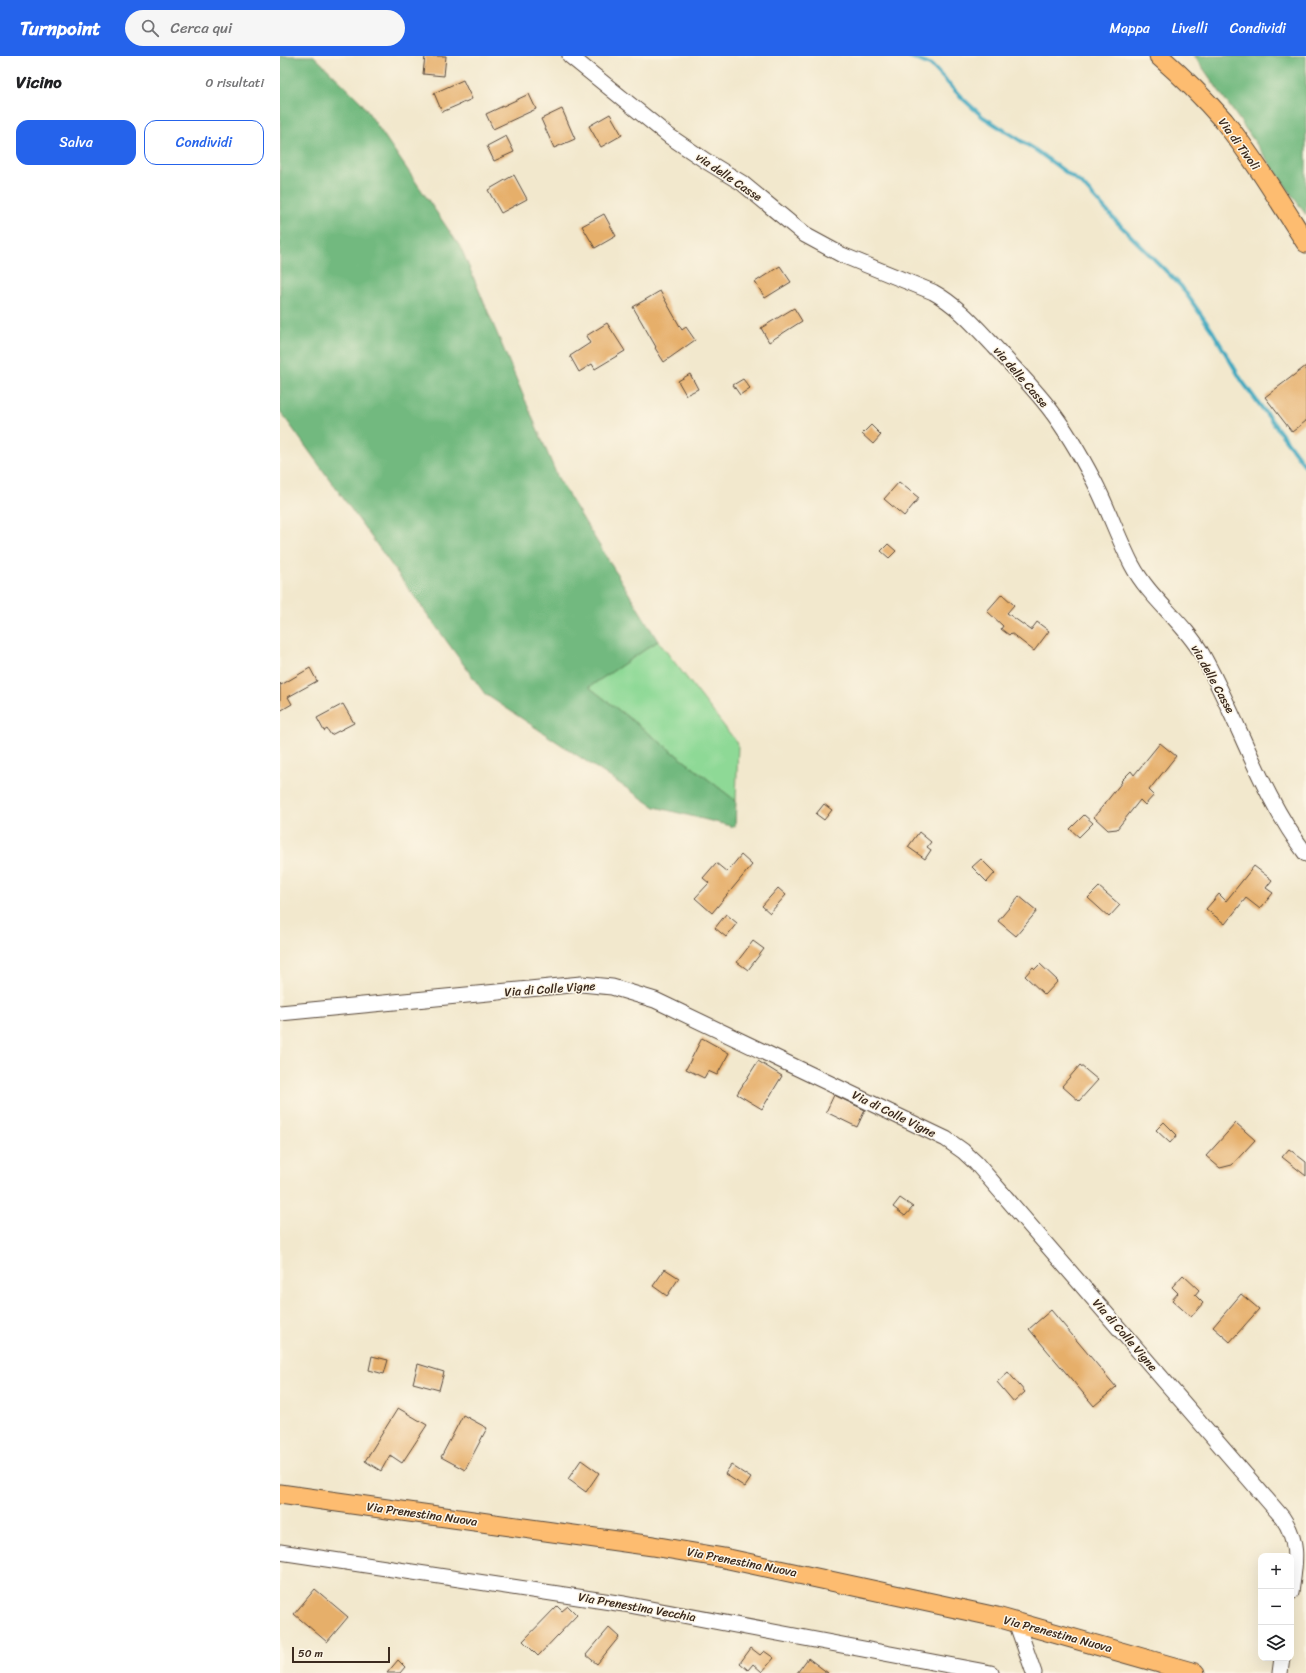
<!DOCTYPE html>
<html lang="it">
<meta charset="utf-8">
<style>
:root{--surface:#fff;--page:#f6f6f6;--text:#202124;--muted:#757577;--line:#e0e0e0;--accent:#2563eb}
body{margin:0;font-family:Sriracha,sans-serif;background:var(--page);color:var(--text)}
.controls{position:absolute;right:12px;bottom:12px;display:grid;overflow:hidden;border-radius:8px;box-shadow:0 4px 16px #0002}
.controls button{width:36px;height:36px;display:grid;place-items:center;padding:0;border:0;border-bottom:1px solid var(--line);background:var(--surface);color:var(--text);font:20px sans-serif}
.scale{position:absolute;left:12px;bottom:10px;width:98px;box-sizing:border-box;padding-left:4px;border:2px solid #3b2a1e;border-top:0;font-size:11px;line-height:14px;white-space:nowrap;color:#3b2a1e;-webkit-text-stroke:3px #fcf5e5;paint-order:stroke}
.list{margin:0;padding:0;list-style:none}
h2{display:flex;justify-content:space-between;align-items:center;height:52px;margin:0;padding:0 16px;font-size:17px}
h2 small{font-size:13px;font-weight:400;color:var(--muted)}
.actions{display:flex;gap:8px;padding:12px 16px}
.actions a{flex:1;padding:9px 0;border:1px solid var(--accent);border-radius:12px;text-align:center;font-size:14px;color:var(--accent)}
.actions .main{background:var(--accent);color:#fff}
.icon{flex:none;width:22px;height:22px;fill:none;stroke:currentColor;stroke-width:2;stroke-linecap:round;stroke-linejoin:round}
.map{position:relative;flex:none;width:1026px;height:1617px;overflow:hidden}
header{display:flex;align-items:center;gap:24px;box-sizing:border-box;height:56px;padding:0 20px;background:var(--accent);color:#fff}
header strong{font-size:19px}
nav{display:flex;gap:22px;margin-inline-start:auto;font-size:14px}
.search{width:280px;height:36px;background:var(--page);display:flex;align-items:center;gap:10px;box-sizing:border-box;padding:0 14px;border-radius:22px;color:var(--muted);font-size:15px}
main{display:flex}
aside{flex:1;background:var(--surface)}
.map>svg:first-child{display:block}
</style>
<header>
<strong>Turnpoint</strong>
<div class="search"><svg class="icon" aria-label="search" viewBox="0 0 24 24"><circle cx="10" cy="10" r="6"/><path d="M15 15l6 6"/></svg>Cerca qui</div>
<nav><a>Mappa</a><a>Livelli</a><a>Condividi</a></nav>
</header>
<main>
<aside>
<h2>Vicino<small>0 risultati</small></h2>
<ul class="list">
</ul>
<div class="actions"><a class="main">Salva</a><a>Condividi</a></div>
</aside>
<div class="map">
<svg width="1026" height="1617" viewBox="0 0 1026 1617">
<rect width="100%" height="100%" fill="#fcf5e5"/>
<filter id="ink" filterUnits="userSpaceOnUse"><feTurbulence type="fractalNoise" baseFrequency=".025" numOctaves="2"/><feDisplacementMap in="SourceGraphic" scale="8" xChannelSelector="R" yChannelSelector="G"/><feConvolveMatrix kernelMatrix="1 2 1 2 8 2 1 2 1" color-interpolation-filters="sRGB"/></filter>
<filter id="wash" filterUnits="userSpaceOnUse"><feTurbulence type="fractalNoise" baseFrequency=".012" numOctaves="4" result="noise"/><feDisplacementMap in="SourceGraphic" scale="16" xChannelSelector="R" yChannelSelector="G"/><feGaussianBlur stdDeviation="0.9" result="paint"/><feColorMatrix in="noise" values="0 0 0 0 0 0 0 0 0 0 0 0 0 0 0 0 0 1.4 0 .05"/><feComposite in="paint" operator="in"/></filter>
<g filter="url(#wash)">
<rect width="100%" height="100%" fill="#f2e8cd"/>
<path fill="#8ed996" stroke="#64825a" d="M378,585L458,688L456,745L309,631Z"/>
<g fill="#72b97f" stroke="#56724e">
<path d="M0,0H34L81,46L181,192L278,422L378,585L309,631L456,745L455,771L375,751L205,638L0,355Z"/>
<path d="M914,0H1026V159L916,2Z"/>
</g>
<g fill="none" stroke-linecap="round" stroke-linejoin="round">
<path stroke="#3ea8bf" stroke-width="4" d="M628,0L652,10L682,42L703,61L754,93L802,128L836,165L901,230L933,276L962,325L1026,411"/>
</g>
<g id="blocks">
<g fill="#e6af6b">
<path d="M145,0H166L164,20L143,18Z"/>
<path d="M183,24L192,43L162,56L154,37Z"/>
<path d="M249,38L256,53L213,73L206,58Z"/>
<path d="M282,53L295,83L274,92L261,63Z"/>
<path d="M330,58L342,79L321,91L309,70Z"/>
<path d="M226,80L234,96L214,105L207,90Z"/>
<path d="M234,119L247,143L221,157L208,134Z"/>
<path d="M324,158L336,180L315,192L302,170Z"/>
<path d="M500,210L511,226L485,242L475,226Z"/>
<path d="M380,235L402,274L406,271L415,284L384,306L375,292L376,291L353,251Z"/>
<path d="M514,252L522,265L489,286L481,272Z"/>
<path d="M327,267L345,295L315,313L312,308L299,316L290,300L310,287L306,280Z"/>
<path d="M1026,310V365L1012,376L985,341Z"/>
<path d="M410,318L418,333L406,339L398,325Z"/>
<path d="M463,323L470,332L460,339L453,329Z"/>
<path d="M591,369L601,379L593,388L582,378Z"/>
<path d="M619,426L639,442L624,460L604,443Z"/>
<path d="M608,488L616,495L609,502L601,495Z"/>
<path d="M722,538L734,549L727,557L751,574L757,566L769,575L754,595L731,577L729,579L721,573L723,570L707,555Z"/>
<path d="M30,612L37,625L8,641L12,648L0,655V627L1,629Z"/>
<path d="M63,648L74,667L51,679L47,673L44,675L37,662Z"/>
<path d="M880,687L896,700L869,734L874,739L865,749L860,744L837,773L828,774L814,761L842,726L841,725L851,715L854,719Z"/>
<path d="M544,748L552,754L544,764L536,758Z"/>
<path d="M804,759L813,767L799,781L790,773Z"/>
<path d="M639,776L651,786L647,791L651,794L645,803L628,791Z"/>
<path d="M461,799L472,809L432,857L415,842L429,827L423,822L436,807L447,816Z"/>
<path d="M701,803L715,817L707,826L692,811Z"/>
<path d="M974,810L992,824L986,832L993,837L980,853L966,842L945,868L926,853L939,838L946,845Z"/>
<path d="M819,831L840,849L829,861L808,842Z"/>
<path d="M498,832L506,839L490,857L482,850Z"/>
<path d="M739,840L757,855L736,880L718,865Z"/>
<path d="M446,858L457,867L446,881L435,872Z"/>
<path d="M473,885L484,893L468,914L457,906Z"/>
<path d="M760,908L778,925L765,939L745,920L753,911L755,913Z"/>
<path d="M422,982L449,997L437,1019L428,1015L424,1022L406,1013Z"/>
<path d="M478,1005L502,1020L482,1053L457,1038Z"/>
<path d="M800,1009L818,1024L799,1045L782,1030Z"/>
<path d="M554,1039L585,1054L577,1071L546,1056Z"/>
<path d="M884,1066L897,1079L890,1087L876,1074Z"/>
<path d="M956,1067L975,1084L952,1109L940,1112L926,1100Z"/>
<path d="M1009,1093L1026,1106V1120L1002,1101Z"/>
<path d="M620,1142L633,1151L625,1160L613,1151Z"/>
<path d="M385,1213L399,1222L387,1240L373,1230Z"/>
<path d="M903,1219L919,1234L915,1239L923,1247L911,1261L892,1244L898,1237L892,1231Z"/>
<path d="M961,1238L979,1253L950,1286L933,1271Z"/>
<path d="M771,1254L836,1331L814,1350L749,1273Z"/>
<path d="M92,1300L108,1304L104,1318L89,1314Z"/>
<path d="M138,1308L164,1316L159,1334L133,1327Z"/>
<path d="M728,1316L745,1336L734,1346L717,1326Z"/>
<path d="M118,1352L147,1369L122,1407L110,1399L101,1415L85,1405Z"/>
<path d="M183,1359L207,1372L185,1414L161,1401Z"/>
<path d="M301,1404L319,1417L306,1436L288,1423Z"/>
<path d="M451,1409L471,1422L465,1431L445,1418Z"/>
<path d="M35,1533L68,1561L47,1586L14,1558Z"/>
<path d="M277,1550L282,1555L288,1550L297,1559L258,1600L243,1585Z"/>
<path d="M329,1572L339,1581L317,1608L306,1599Z"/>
<path d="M471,1592L480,1599L484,1595L494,1602L482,1616L473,1608L468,1614L460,1607Z"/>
<path d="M528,1602L548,1617H517Z"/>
<path d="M118,1604L125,1611L120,1617H107Z"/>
</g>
</g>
</g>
<g filter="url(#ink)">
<use href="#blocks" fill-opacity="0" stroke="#564638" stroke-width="1"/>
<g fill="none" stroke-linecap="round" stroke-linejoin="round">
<defs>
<g id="minor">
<path d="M290,0L389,80L426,105L462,127L525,179L562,199L653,236C677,249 696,271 714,290C733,311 752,330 769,352C786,374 801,400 814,425C828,452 838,482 852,509C870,543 903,565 922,598C959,664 980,738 1026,798"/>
<path d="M0,957L301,928L332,931L375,944L666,1083L683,1095L696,1107L1002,1461C1020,1486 1015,1508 1011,1536"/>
<path d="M0,1496L344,1548L711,1617"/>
<path d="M736,1566L754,1617"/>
<path d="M1000,1617L1002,1602"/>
</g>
<g id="major">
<path d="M879,0C902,20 924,42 944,65C974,103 1000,146 1026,187"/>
<path d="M0,1438L373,1490L444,1502L717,1561L915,1617"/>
</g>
</defs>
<use href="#minor" stroke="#564638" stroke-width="17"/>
<use href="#major" stroke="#564638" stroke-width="21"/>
<use href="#minor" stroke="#fff" stroke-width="15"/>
<use href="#major" stroke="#fdbc6f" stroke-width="19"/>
</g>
</g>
<g text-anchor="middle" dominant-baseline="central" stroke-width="3" stroke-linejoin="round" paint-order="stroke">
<g font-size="12" fill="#3b2a1e" stroke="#fcf5e5">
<text transform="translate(959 88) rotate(54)">Via di Tivoli</text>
<text transform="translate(449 121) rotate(34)">via delle Casse</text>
<text transform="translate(741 321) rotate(49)">via delle Casse</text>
<text transform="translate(933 623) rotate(61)">via delle Casse</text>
<text transform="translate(270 933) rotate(-4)">Via di Colle Vigne</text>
<text transform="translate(614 1058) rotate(26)">Via di Colle Vigne</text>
<text transform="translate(845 1279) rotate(49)">Via di Colle Vigne</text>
<text transform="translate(142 1458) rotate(8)">Via Prenestina Nuova</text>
<text transform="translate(462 1506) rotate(11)">Via Prenestina Nuova</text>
<text transform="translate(357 1551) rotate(10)">Via Prenestina Vecchia</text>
<text transform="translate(778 1578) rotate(15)">Via Prenestina Nuova</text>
</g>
</g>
</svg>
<div class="controls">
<button>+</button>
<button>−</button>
<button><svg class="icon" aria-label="layers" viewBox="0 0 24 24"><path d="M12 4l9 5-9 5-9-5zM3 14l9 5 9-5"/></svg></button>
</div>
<div class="scale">50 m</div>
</div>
</main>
